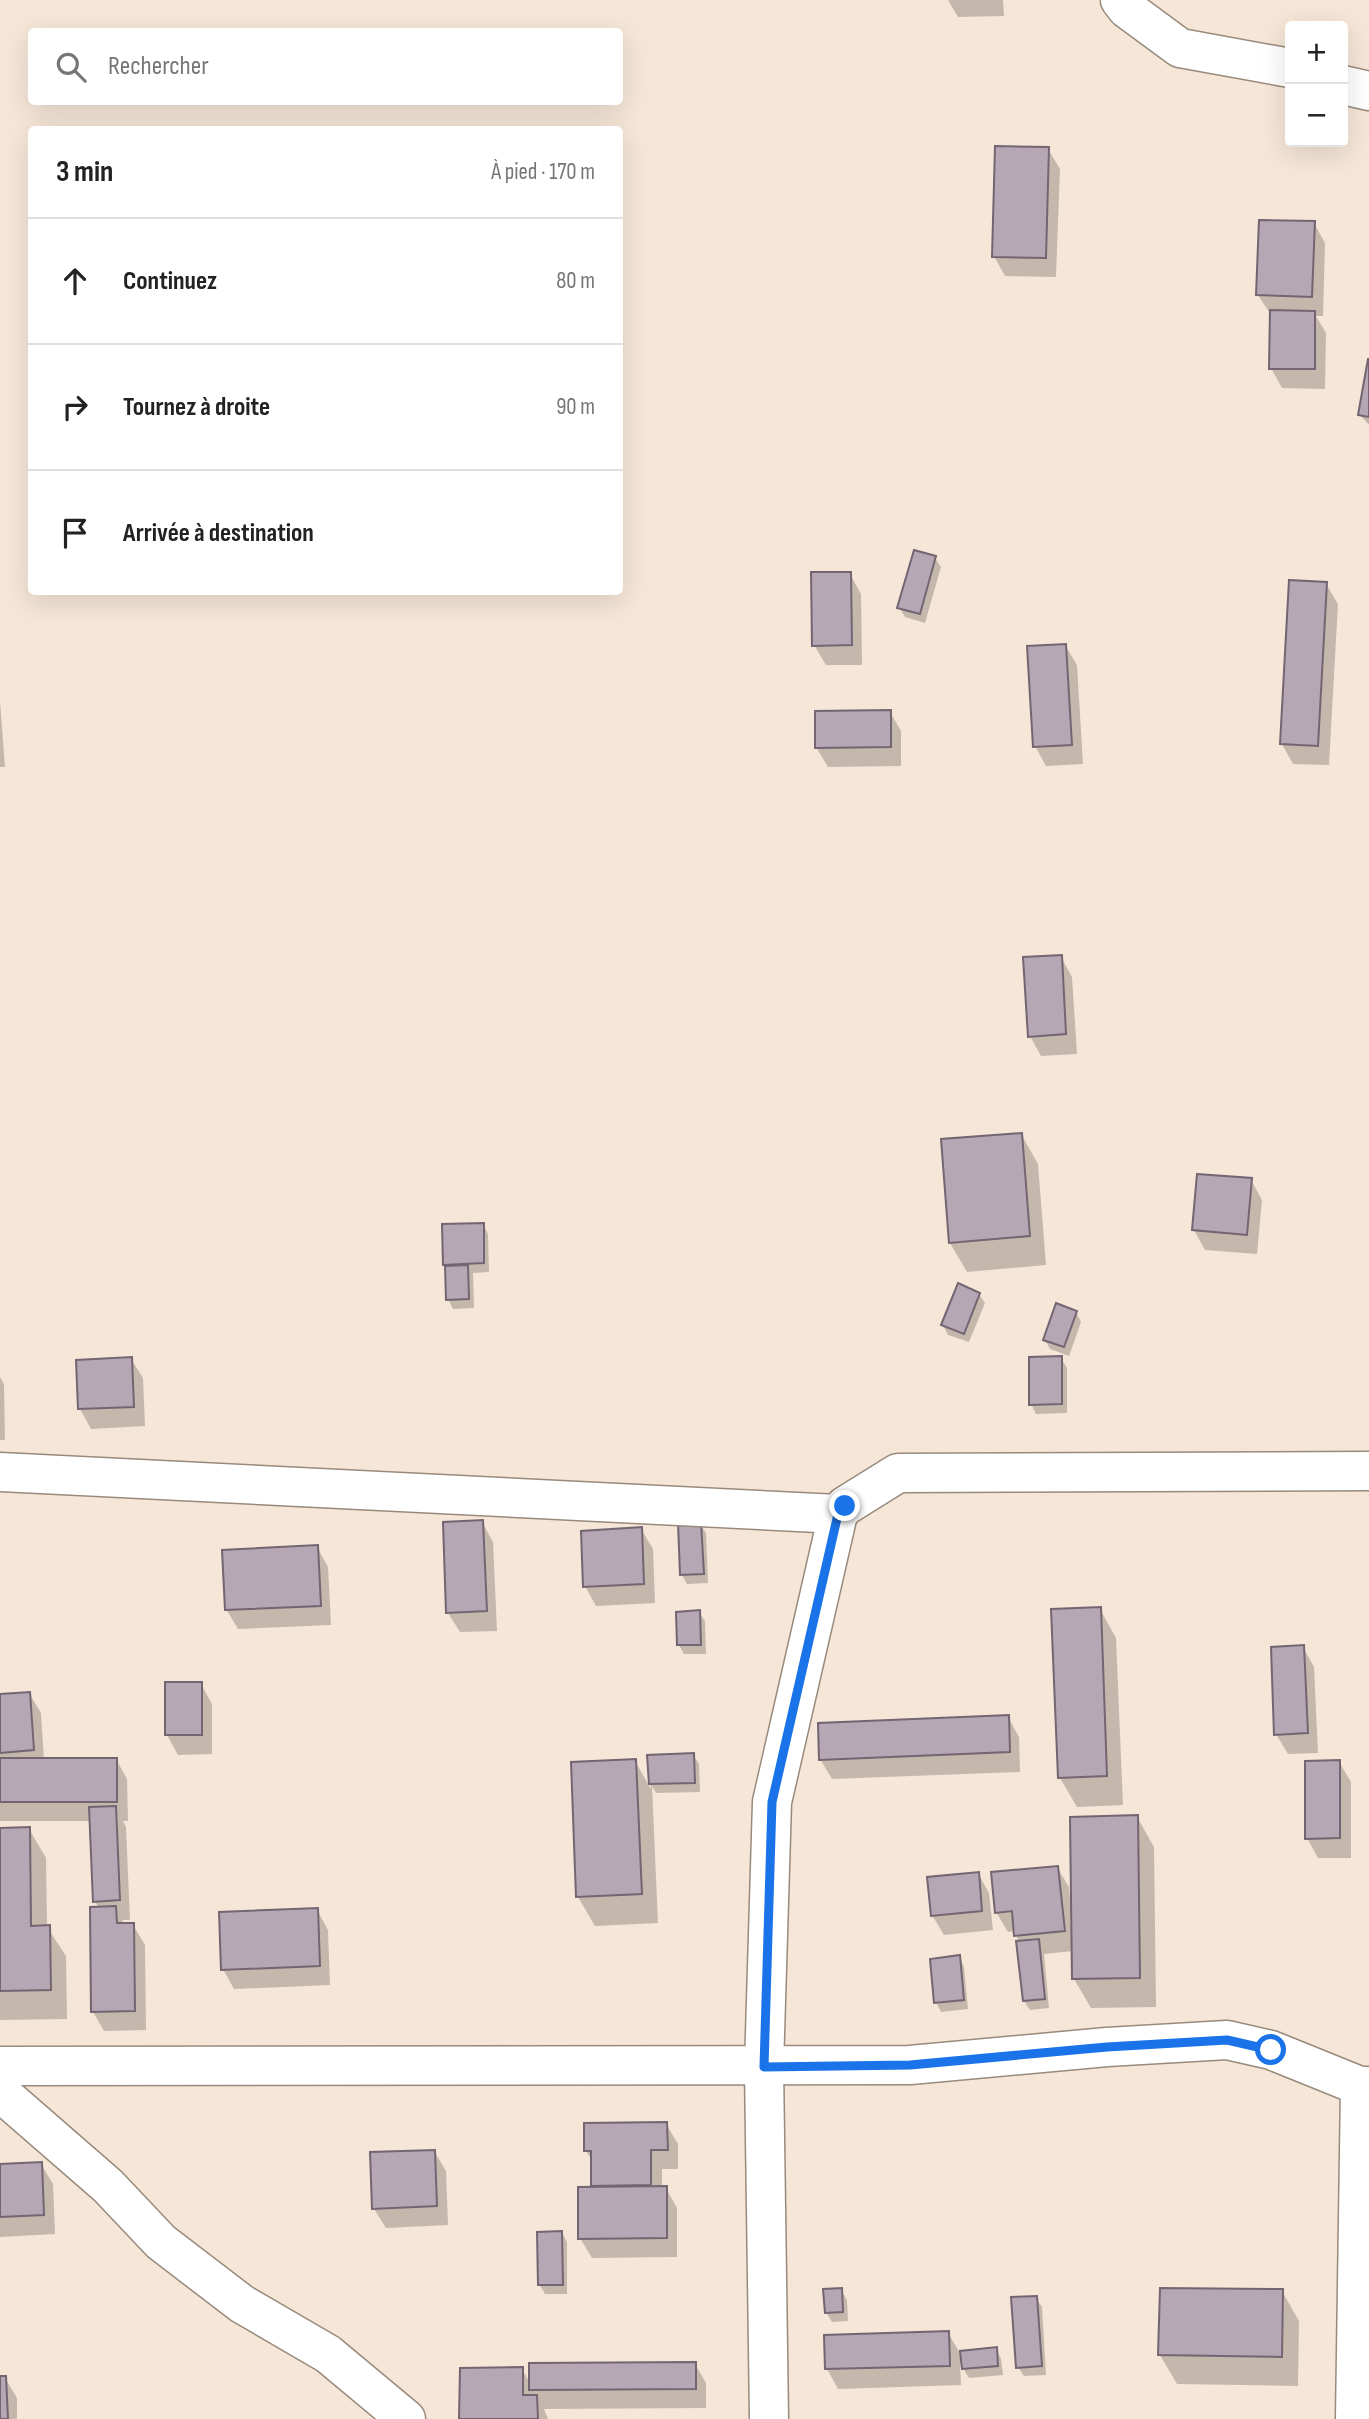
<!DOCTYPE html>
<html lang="fr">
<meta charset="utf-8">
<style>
:root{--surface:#fff;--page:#f2f2f2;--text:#222;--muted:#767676;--line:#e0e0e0}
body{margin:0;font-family:"Sofia Sans Condensed",sans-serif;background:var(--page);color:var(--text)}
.controls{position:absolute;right:21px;top:21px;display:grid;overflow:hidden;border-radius:7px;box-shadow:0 7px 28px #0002}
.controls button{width:63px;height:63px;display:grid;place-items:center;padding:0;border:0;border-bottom:2px solid var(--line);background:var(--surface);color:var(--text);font:35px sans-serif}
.stop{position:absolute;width:21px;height:21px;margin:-16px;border:5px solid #1a73e8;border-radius:50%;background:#fff}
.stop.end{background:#1a73e8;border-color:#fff;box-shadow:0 2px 7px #0008}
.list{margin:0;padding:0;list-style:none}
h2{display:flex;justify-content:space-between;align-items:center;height:91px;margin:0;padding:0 28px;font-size:30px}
h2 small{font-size:23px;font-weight:400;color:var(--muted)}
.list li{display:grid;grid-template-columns:46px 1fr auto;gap:21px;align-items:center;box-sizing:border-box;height:126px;padding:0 28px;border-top:2px solid var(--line)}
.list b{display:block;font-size:26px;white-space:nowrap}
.list em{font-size:23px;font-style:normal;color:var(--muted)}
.icon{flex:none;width:38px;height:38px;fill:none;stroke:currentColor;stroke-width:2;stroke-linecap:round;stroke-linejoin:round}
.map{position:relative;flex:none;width:1369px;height:2419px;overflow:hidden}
.search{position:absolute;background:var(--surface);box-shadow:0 7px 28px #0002;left:28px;top:28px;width:595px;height:77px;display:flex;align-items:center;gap:18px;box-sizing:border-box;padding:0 24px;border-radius:7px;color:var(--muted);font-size:26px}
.panel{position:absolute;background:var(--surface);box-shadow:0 7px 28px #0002;left:28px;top:126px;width:595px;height:469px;border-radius:7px}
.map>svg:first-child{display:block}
</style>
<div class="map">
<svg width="1369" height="2419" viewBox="0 0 1369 2419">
<rect width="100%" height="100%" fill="#f5e6d7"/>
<g fill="#0003">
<path d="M948,0H1003L1004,16L958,17Z"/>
<path d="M1048,149L1060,169L1056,277L1005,276L994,256Z"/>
<path d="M1314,223L1325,243L1323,316H1316L1326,333L1325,389L1282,388L1271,368V315L1258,295Z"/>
<path d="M1369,366V425L1360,415Z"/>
<path d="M935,558L941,567L925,623L905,617L899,607Z"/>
<path d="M850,574L861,594L862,665H826L814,645Z"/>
<path d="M1326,584L1338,604L1329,765L1293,764L1282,744Z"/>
<path d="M1065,645L1077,665L1083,764L1046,766L1035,746Z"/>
<path d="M0,701L5,767H0Z"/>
<path d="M890,712L901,731V766L828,767L816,747Z"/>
<path d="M1061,957L1072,977L1077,1054L1041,1056L1030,1036Z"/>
<path d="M1021,1134L1038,1164L1046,1265L967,1272L950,1243Z"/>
<path d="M1251,1180L1262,1200L1257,1254L1205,1250L1194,1230Z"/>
<path d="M483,1224L488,1234L489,1272L473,1273L474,1308L453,1309L448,1299L444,1226Z"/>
<path d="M979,1294L985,1303L969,1342L948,1335L943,1325Z"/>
<path d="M1076,1312L1081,1322L1069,1356L1050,1349L1045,1340Z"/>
<path d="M1061,1358L1067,1368V1413L1036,1414L1031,1404Z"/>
<path d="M131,1359L143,1378L145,1426L91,1429L80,1409Z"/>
<path d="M0,1377L4,1384L5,1440H0Z"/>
<path d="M482,1522L493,1542L497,1631L460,1632L448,1613Z"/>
<path d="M700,1524L706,1533L708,1583L687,1584L682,1575Z"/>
<path d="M641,1529L653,1549L655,1603L596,1606L585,1586Z"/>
<path d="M317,1547L328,1567L331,1625L238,1629L226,1609Z"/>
<path d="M1100,1609L1116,1638L1123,1805L1077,1807L1060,1778Z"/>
<path d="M699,1612L705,1621L706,1654H684L679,1645Z"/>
<path d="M1303,1647L1314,1667L1318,1753L1288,1754L1276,1734Z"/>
<path d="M201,1684L212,1704V1754L178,1755L167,1735Z"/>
<path d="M29,1693L41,1713L44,1760L116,1759L127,1779L128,1821H123L126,1827L130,1920H122L125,1925H133L145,1945L146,2030L104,2031L93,2012L99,1908L95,1901L91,1821H0V1695Z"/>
<path d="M1008,1717L1019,1737L1020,1772L832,1779L820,1759Z"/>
<path d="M693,1755L699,1764L700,1792L656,1793L652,1786L658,1923L595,1926L578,1897L572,1764L635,1761L651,1789L649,1757Z"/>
<path d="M1339,1762L1351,1782V1858H1318L1307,1838Z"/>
<path d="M1137,1817L1154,1847L1156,2007L1091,2008L1074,1979L1073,1951L1044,1954L1049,2008L1030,2010L1024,2001L1019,1943L1015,1931L1008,1932L996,1912L1057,1867L1069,1887L1070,1901H1073Z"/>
<path d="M29,1829L46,1858L47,1927L66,1956L67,2019L0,2020V1830Z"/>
<path d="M978,1873L989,1893L993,1930L944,1935L932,1915Z"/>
<path d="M317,1910L328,1930L330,1985L234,1989L223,1969Z"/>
<path d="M959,1957L964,1967L968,2009L941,2012L936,2002Z"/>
<path d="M666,2124L678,2144V2169H662V2188H666L677,2208V2257L592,2258L580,2238L593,2189V2162L586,2151Z"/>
<path d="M434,2151L446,2171L448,2225L386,2228L374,2209Z"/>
<path d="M41,2164L53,2184L55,2234L0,2237V2166Z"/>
<path d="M562,2233L567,2242V2294H545L539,2284Z"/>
<path d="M841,2290L847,2300L848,2321L832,2322L826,2312Z"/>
<path d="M1282,2291L1299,2321L1298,2386L1177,2384L1160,2355Z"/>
<path d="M1036,2298L1042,2307L1046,2375L1024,2376L1018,2367Z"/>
<path d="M948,2333L960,2353L996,2349L1001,2359L1003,2375L969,2378L960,2363L961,2385L838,2389L827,2369Z"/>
<path d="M695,2364L706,2383V2408L544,2409L548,2419H461L522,2369L530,2383Z"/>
<path d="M0,2378H5L17,2398V2419H0Z"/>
</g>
<g fill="#b6a7b4" stroke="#736571" stroke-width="2">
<path d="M995,146L1049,147L1046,258L992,257Z"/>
<path d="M1259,220L1315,221L1312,297L1256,295Z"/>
<path d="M1270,310L1315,311V369H1269Z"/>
<path d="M1368,359H1369V417L1358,415Z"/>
<path d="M914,550L936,556L920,614L897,608Z"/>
<path d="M811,572H851L852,645L812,646Z"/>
<path d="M1289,580L1327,582L1318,746L1280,744Z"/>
<path d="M1066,644L1072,745L1033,747L1027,646Z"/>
<path d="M891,710V747L815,748V711Z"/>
<path d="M1062,955L1066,1034L1028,1037L1023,957Z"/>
<path d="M1022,1133L1030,1236L949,1243L941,1139Z"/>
<path d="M1197,1174L1252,1178L1247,1235L1192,1230Z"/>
<path d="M484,1223V1263L443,1265L442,1224Z"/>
<path d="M468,1265L469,1299L446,1300L445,1266Z"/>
<path d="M958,1283L980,1293L964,1334L941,1325Z"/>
<path d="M1056,1303L1077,1311L1064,1347L1043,1340Z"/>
<path d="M1062,1356V1404L1029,1405V1357Z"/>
<path d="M132,1357L134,1407L78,1409L76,1360Z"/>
<path d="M483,1520L487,1611L446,1613L443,1522Z"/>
<path d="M701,1522L704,1574L680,1575L678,1523Z"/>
<path d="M642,1527L644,1584L583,1587L581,1531Z"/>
<path d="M318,1545L321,1606L225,1610L222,1550Z"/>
<path d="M1101,1607L1107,1776L1058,1778L1051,1609Z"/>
<path d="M700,1610L701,1645H677L676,1612Z"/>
<path d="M1304,1645L1308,1733L1274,1735L1271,1647Z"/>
<rect x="165" y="1682" width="37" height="53"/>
<path d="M30,1692L34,1750L0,1753V1694Z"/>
<path d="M1009,1715L1010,1752L819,1760L818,1723Z"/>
<path d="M694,1753L695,1783L649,1784L647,1755Z"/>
<rect x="0" y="1758" width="117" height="44"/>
<path d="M636,1759L642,1894L576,1897L571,1762Z"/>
<path d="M1340,1760V1838L1305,1839V1761Z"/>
<path d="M116,1806L120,1900L93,1902L89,1807Z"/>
<path d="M1138,1815L1140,1978L1072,1979L1070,1817Z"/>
<path d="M30,1827L31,1926L50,1925L51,1990L0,1991V1828Z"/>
<path d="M1058,1866L1065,1931L1014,1936L1012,1911L995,1913L991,1872Z"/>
<path d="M979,1872L982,1911L931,1916L927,1877Z"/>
<path d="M116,1906L117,1923H134L135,2011L91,2012L90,1907Z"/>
<path d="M318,1908L320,1966L221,1970L219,1912Z"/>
<path d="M1039,1939L1045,1999L1023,2001L1016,1941Z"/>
<path d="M960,1955L964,2000L934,2003L930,1959Z"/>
<path d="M667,2122L668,2150H651V2185L591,2186V2151H584V2123Z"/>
<path d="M435,2150L437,2206L372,2209L370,2152Z"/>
<path d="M42,2162L44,2215L0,2217V2164Z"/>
<path d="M667,2186V2238L578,2239V2187Z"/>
<path d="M562,2231L563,2285H538L537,2232Z"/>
<path d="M842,2288L843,2312L825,2313L823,2289Z"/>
<path d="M1160,2288L1283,2289L1282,2357L1158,2355Z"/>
<path d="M1037,2296L1042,2366L1016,2368L1011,2297Z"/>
<path d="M949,2331L950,2366L825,2369L824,2335Z"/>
<path d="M997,2347L998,2366L962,2369L960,2351Z"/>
<path d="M696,2362V2389L529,2390V2363Z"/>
<path d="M523,2367V2395H537L538,2419H459L460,2368Z"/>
<path d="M0,2376H6L8,2419H0Z"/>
</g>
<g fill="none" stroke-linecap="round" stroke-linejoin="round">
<defs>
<g id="street">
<path d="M1120,0L1127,9L1180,48L1290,68"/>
<path d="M1343,85L1369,91"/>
<path d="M0,1472L838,1514"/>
<path d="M0,2066L910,2065L1107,2047L1227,2040L1271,2050L1360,2086H1369"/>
<path d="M0,2092L108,2186L161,2242L242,2304L328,2354L406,2419"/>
<path d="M769,2419L764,2067L772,1802L838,1514L845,1506L898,1473L1369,1471"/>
<path d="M1355,2419L1360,2086"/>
</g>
</defs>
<use href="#street" stroke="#988a7c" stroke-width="41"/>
<use href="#street" stroke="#fff" stroke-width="38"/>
</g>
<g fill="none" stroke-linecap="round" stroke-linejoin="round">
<path stroke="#1a73e8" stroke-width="9" d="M845,1506L838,1514L772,1802L764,2067L910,2065L1107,2047L1227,2040L1271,2050"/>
</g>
</svg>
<div class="controls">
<button>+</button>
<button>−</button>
</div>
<div class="stop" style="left:1271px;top:2050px"></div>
<div class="stop end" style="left:845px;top:1506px"></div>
<div class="search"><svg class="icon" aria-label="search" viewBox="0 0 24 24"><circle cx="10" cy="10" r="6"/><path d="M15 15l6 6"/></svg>Rechercher</div>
<section class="panel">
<h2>3 min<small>À pied · 170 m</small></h2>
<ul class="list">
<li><svg class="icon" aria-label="ahead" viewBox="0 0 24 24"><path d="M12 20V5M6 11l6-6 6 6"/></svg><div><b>Continuez</b></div><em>80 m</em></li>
<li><svg class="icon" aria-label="right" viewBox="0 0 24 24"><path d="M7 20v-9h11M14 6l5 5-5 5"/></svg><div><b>Tournez à droite</b></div><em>90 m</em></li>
<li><svg class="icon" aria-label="arrive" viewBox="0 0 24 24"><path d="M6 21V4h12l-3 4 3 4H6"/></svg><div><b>Arrivée à destination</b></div></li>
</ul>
</section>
</div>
